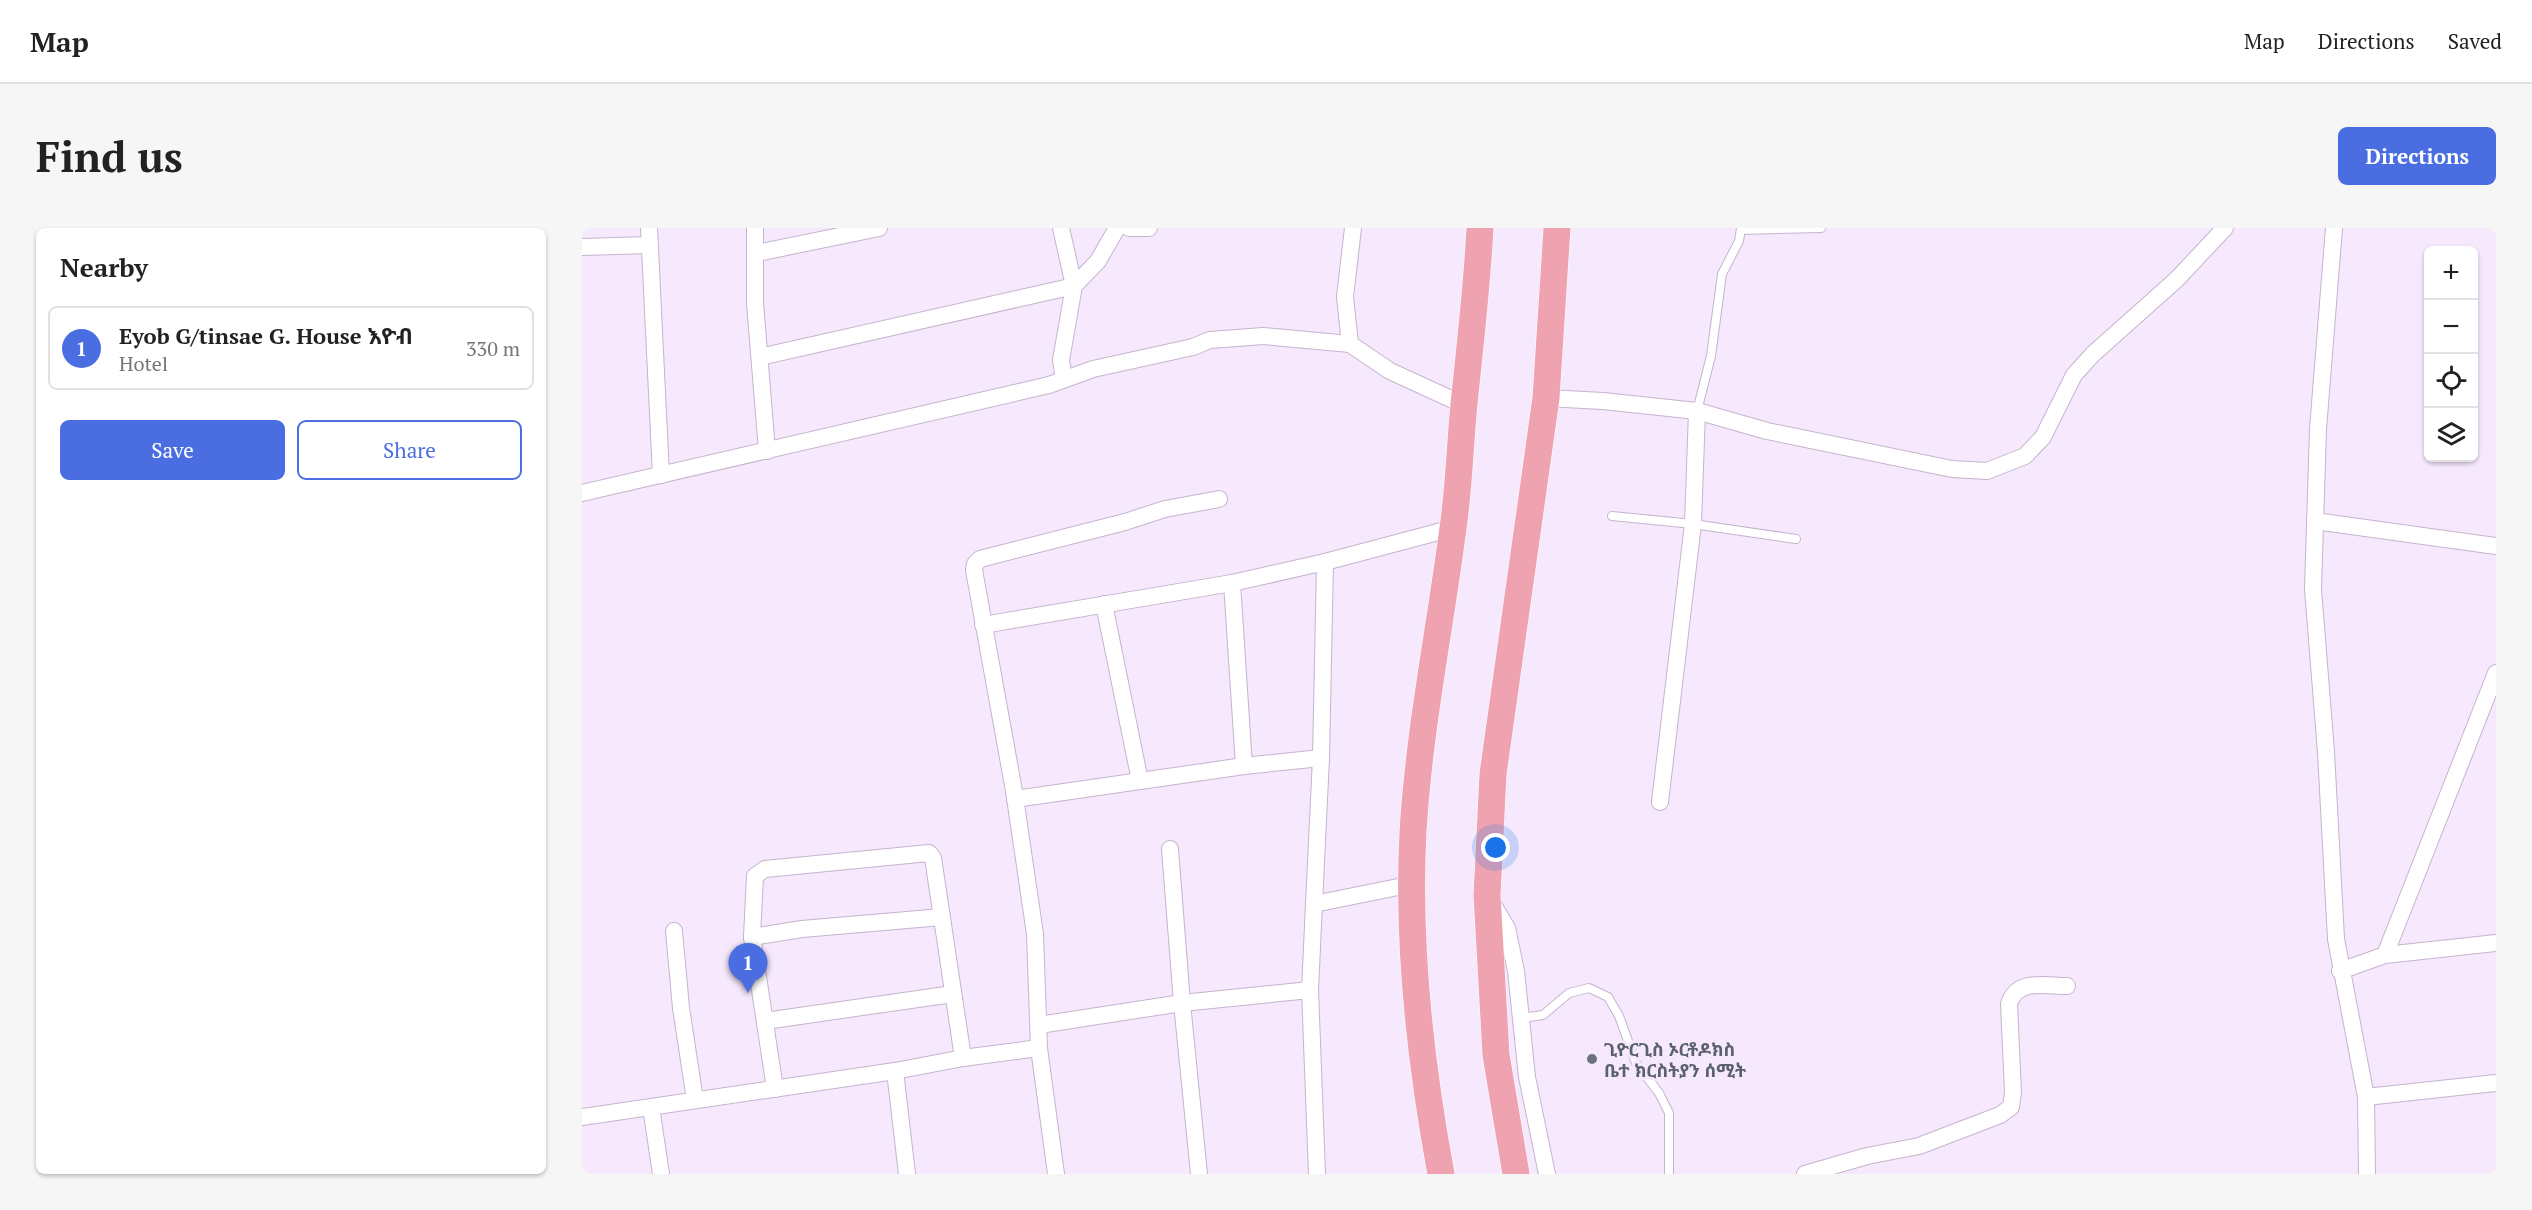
<!DOCTYPE html>
<meta charset="utf-8">
<style>
:root{--surface:#fff;--page:#f6f6f6;--text:#222;--muted:#767676;--line:#e0e0e0;--accent:#4a6ee1}
body{margin:0;font-family:"PT Serif","Noto Sans Ethiopic",serif;background:var(--page);color:var(--text)}
.controls{position:absolute;right:18px;top:18px;display:grid;overflow:hidden;border-radius:9px;box-shadow:0 2px 4px #0004}
.controls button{width:54px;height:54px;display:grid;place-items:center;padding:0;border:0;border-bottom:2px solid var(--line);background:var(--surface);color:var(--text);font:30px sans-serif}
.you{position:absolute;left:914px;top:620px;width:21px;height:21px;margin:-15px;border:4px solid #fff;border-radius:50%;background:#1a73e8;box-shadow:0 0 0 9px #1a73e833}
.badge{display:grid;place-items:center;width:39px;height:39px;border-radius:50%;background:var(--accent);color:#fff;font-size:20px;font-weight:700}
.pin{position:absolute;translate:-50% -50px;filter:drop-shadow(0 2px 3px #0008)}
.pin::after{content:'';position:absolute;top:32px;width:21px;height:18px;background:inherit;clip-path:polygon(0 0,100% 0,50% 100%)}
.list{margin:0;padding:0;list-style:none}
h2{display:flex;justify-content:space-between;align-items:center;height:78px;margin:0;padding:0 24px;font-size:26px}
h2 small{font-size:20px;font-weight:400;color:var(--muted)}
.list li{display:grid;grid-template-columns:39px 1fr auto;gap:18px;align-items:center;box-sizing:border-box;height:84px;margin:0 12px 12px;padding:0 12px;border:2px solid var(--line);border-radius:9px}
.list b{display:block;font-size:22px;white-space:nowrap}
.list p{margin:0;font-size:20px;white-space:nowrap;color:var(--muted)}
.list em{font-size:20px;font-style:normal;color:var(--muted)}
.actions{display:flex;gap:12px;padding:18px 24px}
.actions a{flex:1;padding:14px 0;border:2px solid var(--accent);border-radius:9px;text-align:center;font-size:21px;color:var(--accent)}
.actions .main{background:var(--accent);color:#fff}
.icon{flex:none;width:33px;height:33px;fill:none;stroke:currentColor;stroke-width:2;stroke-linecap:round;stroke-linejoin:round}
.map{position:relative;flex:none;width:1914px;height:946px;overflow:hidden;border-radius:9px}
header{display:flex;align-items:center;gap:36px;box-sizing:border-box;height:84px;padding:0 30px;background:var(--surface);border-bottom:2px solid var(--line)}
header strong{font-size:28px}
nav{display:flex;gap:33px;margin-inline-start:auto;font-size:21px}
.intro{display:flex;align-items:center;justify-content:space-between;box-sizing:border-box;height:144px;padding:0 36px}
h1{margin:0;font-size:42px}
.button{padding:15px 27px;border-radius:9px;background:var(--accent);color:#fff;font-size:21px;font-weight:700}
main{display:flex;gap:36px;padding:0 36px}
aside{flex:1;background:var(--surface);border-radius:9px;box-shadow:0 2px 4px #0004}
.map>svg:first-child{display:block}
</style>
<header>
<strong>Map</strong>
<nav><a>Map</a><a>Directions</a><a>Saved</a></nav>
</header>
<div class="intro"><h1>Find us</h1><a class="button">Directions</a></div>
<main>
<aside>
<h2>Nearby<small></small></h2>
<ul class="list">
<li><span class="badge">1</span><div><b>Eyob G/tinsae G. House እዮብ</b><p>Hotel</p></div><em>330 m</em></li>
</ul>
<div class="actions"><a class="main">Save</a><a>Share</a></div>
</aside>
<div class="map">
<svg width="1914" height="946" viewBox="0 0 1914 946">
<rect width="100%" height="100%" fill="#f6e8fd"/>
<g fill="none" stroke-linecap="round" stroke-linejoin="round">
<defs>
<g id="lane">
<path d="M1159,2L1239,0"/>
<path d="M1115,183L1129,128L1140,46L1157,13L1159,0"/>
<path d="M1030,288L1111,296L1214,311"/>
<path d="M939,790L961,787L987,765L1007,760L1026,769L1037,788L1054,835L1077,865L1087,885V946"/>
</g>
<g id="street">
<path d="M67,0L79,247"/>
<path d="M173,0V75L185,223"/>
<path d="M479,0L492,58L479,132L482,151"/>
<path d="M547,0H567"/>
<path d="M771,0L763,69L768,116L808,143L882,177"/>
<path d="M1752,0L1736,201L1731,361L1744,524L1754,711L1784,869L1785,946"/>
<path d="M0,19L68,17"/>
<path d="M175,25L297,0"/>
<path d="M178,129L492,58L516,33L535,0"/>
<path d="M964,170L1021,173L1115,183L1185,203L1370,241L1405,243L1443,228L1461,209L1492,147L1511,126L1594,52L1643,0"/>
<path d="M0,265L467,157L511,141L611,119L628,112L681,108L768,116"/>
<path d="M1733,293L1914,318"/>
<path d="M650,355L662,538"/>
<path d="M522,376L558,553"/>
<path d="M401,397L650,355L743,334L871,300"/>
<path d="M739,530L743,334"/>
<path d="M433,571L662,538L739,530L732,676L831,656"/>
<path d="M1078,574L1111,296L1115,183"/>
<path d="M588,621L600,775L617,946"/>
<path d="M909,673L925,700L934,743L945,849L965,946"/>
<path d="M92,703L99,780L113,872"/>
<path d="M170,709L220,701L360,689"/>
<path d="M1803,727L1914,715"/>
<path d="M1758,743L1803,727L1914,445"/>
<path d="M728,762L735,946"/>
<path d="M183,793L371,766"/>
<path d="M457,797L600,775L728,762L732,676"/>
<path d="M313,843L325,946"/>
<path d="M193,861L170,709L173,648L183,641L347,625L351,630L381,830"/>
<path d="M1784,869L1914,855"/>
<path d="M69,879L79,946"/>
<path d="M0,889L313,843L381,830L457,820"/>
<path d="M474,946L457,820L453,706L432,563L392,342L393,336L398,331L543,294L583,281L637,271"/>
<path d="M1223,946L1285,928L1337,918L1418,887L1429,879L1431,864L1427,776C1435,750 1463,758 1485,758"/>
</g>
<g id="primary">
<path d="M859,946C838,833 825,719 831,604C837,501 858,401 871,300C877,259 878,217 882,176C888,117 895,59 898,0"/>
<path d="M934,946L914,827L905,667L911,546L964,170L975,0"/>
</g>
</defs>
<use href="#lane" stroke="#c6b4cd" stroke-width="10"/>
<use href="#street" stroke="#c6b4cd" stroke-width="18"/>
<use href="#primary" stroke="#fff" stroke-width="28"/>
<use href="#lane" stroke="#fff" stroke-width="8"/>
<use href="#street" stroke="#fff" stroke-width="16"/>
<use href="#primary" stroke="#efa3b0" stroke-width="27"/>
</g>
<circle fill="#6b7280" stroke="#f6e8fd" stroke-width="2" cx="1010" cy="831" r="6"/>
<g text-anchor="middle" dominant-baseline="central" stroke-width="6" stroke-linejoin="round" paint-order="stroke">
<g font-size="18" font-weight="bold" fill="#5b616d" stroke="#f6e8fd" text-anchor="start">
<text x="1022" y="821">ጊዮርጊስ ኦርቶዶክስ<tspan x="1022" dy="21">ቤተ ክርስትያን ሰሚት</tspan></text>
</g>
</g>
</svg>
<div class="controls">
<button>+</button>
<button>−</button>
<button><svg class="icon" aria-label="locate" viewBox="0 0 24 24"><circle cx="12" cy="12" r="6"/><path d="M12 2v4M12 18v4M2 12h4M18 12h4"/></svg></button>
<button><svg class="icon" aria-label="layers" viewBox="0 0 24 24"><path d="M12 4l9 5-9 5-9-5zM3 14l9 5 9-5"/></svg></button>
</div>
<div class="you"></div>
<div class="pin badge" style="left:166px;top:765px">1</div>
</div>
</main>
